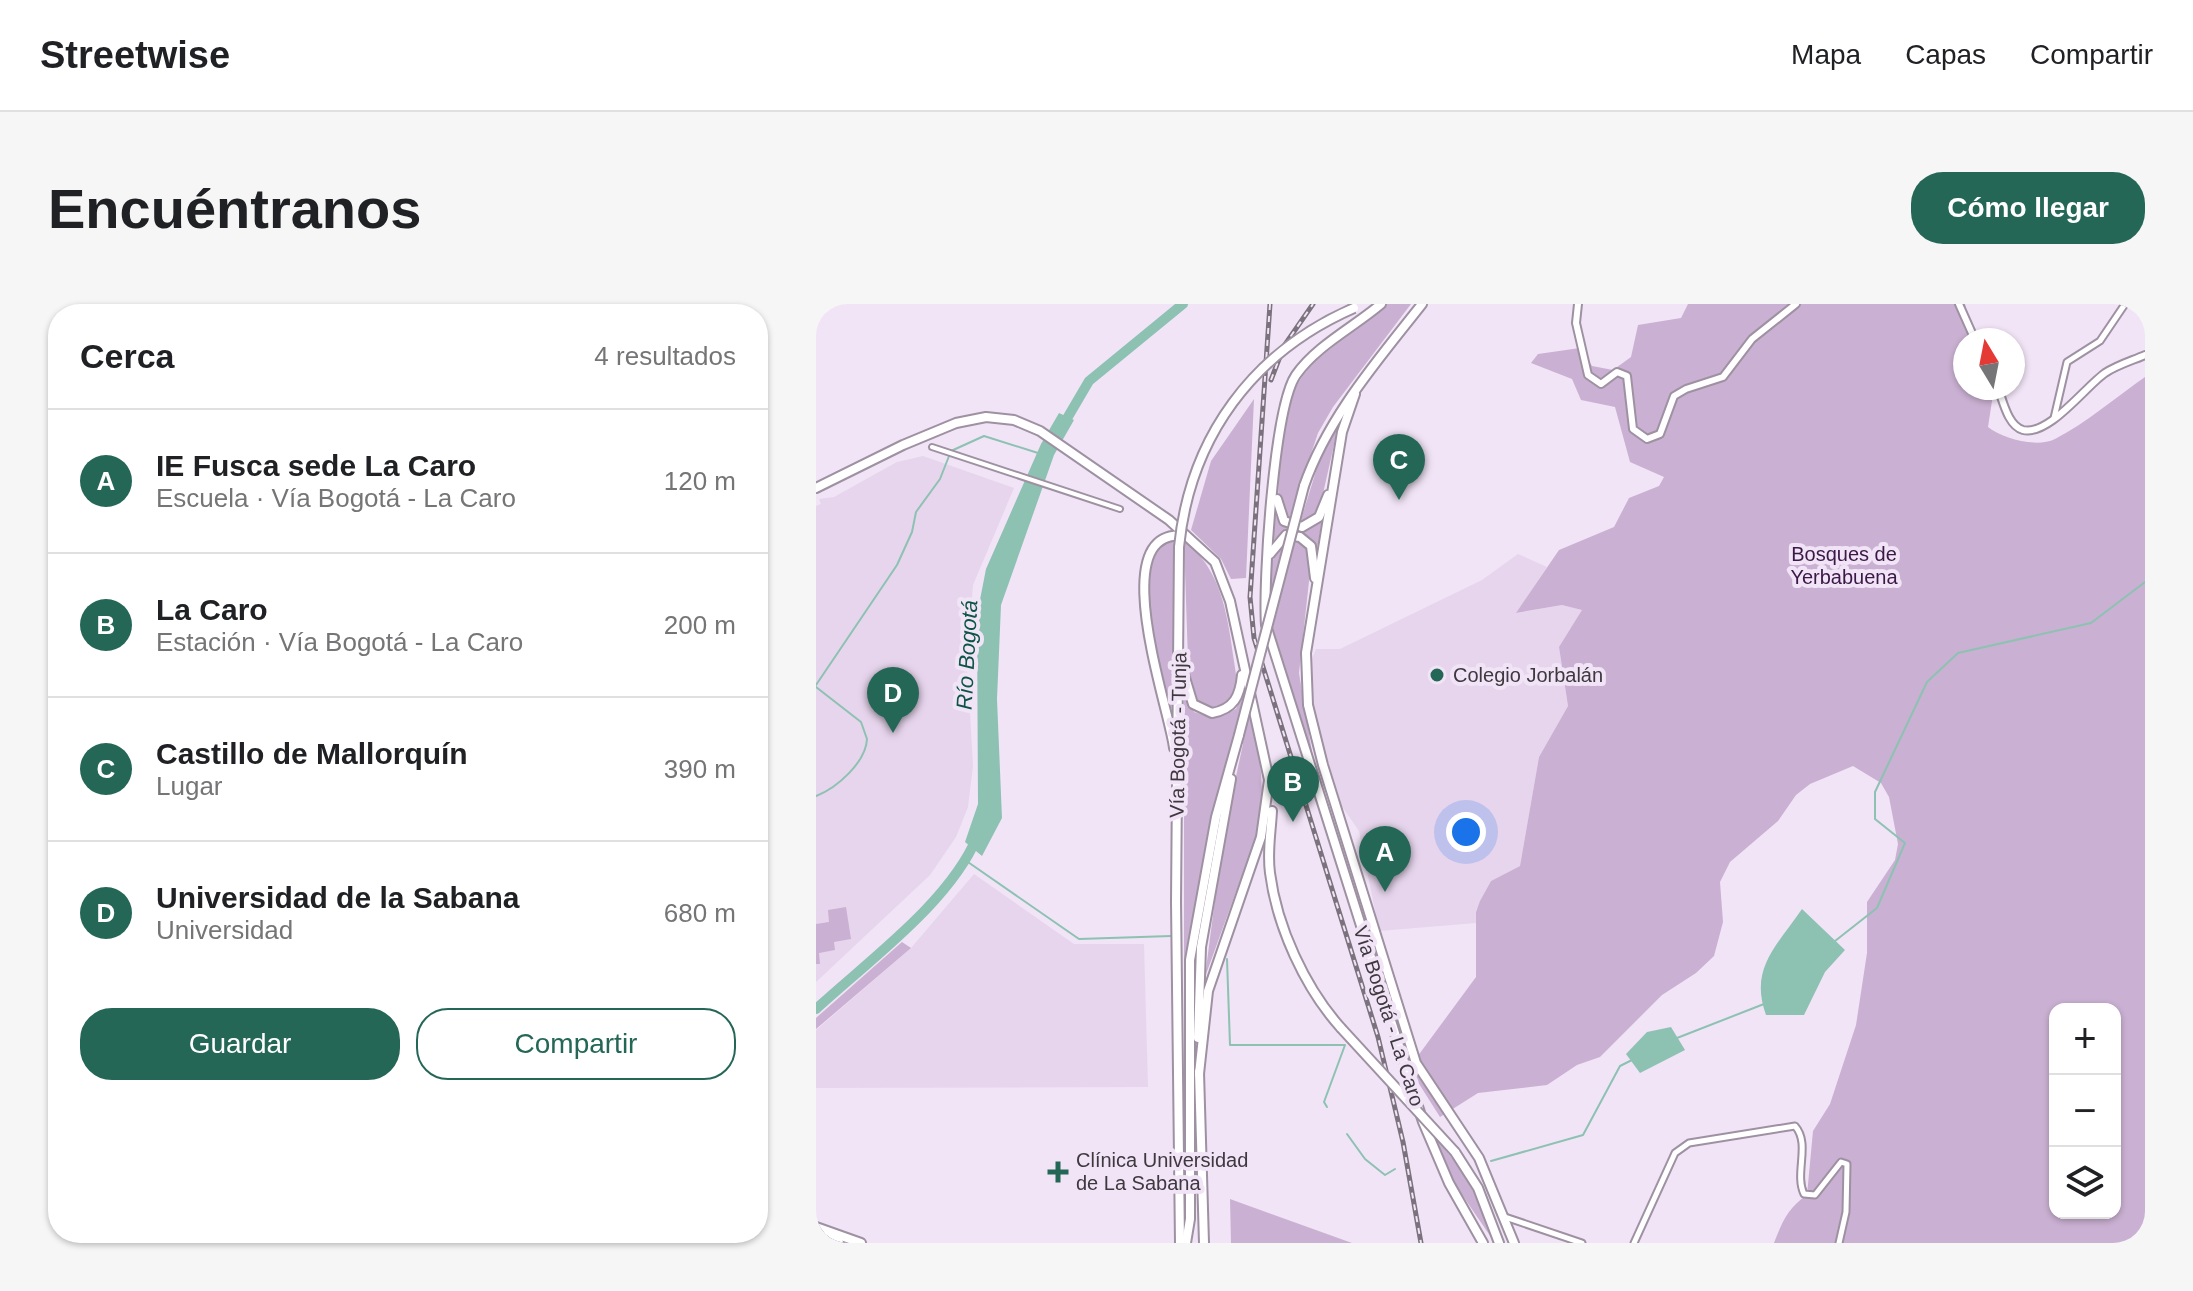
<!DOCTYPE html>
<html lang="es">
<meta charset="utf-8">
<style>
:root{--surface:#fff;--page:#f6f6f6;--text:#202124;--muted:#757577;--line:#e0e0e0;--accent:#256757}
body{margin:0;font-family:Helvetica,sans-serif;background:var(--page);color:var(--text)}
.controls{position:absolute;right:24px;bottom:24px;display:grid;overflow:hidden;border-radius:16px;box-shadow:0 2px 6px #0004}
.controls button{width:72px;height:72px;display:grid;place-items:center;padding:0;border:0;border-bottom:2px solid var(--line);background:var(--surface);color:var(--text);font:40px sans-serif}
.compass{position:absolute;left:1137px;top:24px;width:72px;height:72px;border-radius:50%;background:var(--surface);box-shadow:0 2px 6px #0004;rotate:350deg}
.you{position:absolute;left:650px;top:528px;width:28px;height:28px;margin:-20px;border:6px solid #fff;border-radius:50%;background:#1a73e8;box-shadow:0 0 0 12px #1a73e833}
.badge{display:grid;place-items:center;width:52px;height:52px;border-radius:50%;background:var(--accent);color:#fff;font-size:26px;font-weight:700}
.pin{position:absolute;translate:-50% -66px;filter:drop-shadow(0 2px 4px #0008)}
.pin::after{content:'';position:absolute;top:42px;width:28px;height:24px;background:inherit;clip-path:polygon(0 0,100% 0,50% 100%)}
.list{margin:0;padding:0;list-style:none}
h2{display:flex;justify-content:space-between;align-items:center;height:104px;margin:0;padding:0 32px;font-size:34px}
h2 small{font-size:26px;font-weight:400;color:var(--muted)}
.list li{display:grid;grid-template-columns:52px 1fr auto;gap:24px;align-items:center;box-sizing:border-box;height:144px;padding:0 32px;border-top:2px solid var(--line)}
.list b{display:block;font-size:30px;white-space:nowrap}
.list p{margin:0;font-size:26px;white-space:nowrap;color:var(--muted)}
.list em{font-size:26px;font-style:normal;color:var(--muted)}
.actions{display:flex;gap:16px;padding:24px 32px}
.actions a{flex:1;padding:18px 0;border:2px solid var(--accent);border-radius:32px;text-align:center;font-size:28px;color:var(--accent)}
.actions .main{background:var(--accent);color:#fff}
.icon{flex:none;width:44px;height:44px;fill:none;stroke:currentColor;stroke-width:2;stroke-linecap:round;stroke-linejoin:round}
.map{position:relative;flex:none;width:1329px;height:939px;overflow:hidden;border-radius:32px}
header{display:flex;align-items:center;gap:48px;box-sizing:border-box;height:112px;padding:0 40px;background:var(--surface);border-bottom:2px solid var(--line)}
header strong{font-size:38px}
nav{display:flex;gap:44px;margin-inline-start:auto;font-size:28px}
.intro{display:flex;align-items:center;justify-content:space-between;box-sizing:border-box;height:192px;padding:0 48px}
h1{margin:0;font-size:56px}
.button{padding:20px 36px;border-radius:32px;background:var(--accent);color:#fff;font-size:28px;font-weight:700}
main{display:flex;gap:48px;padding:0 48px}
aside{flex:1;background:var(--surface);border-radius:32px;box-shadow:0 2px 6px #0004}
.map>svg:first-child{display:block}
</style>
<header>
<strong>Streetwise</strong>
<nav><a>Mapa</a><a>Capas</a><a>Compartir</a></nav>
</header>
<div class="intro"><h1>Encuéntranos</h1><a class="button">Cómo llegar</a></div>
<main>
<aside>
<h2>Cerca<small>4 resultados</small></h2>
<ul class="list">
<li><span class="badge">A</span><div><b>IE Fusca sede La Caro</b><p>Escuela · Vía Bogotá - La Caro</p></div><em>120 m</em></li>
<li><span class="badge">B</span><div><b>La Caro</b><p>Estación · Vía Bogotá - La Caro</p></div><em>200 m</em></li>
<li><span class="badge">C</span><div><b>Castillo de Mallorquín</b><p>Lugar</p></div><em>390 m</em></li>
<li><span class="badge">D</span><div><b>Universidad de la Sabana</b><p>Universidad</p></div><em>680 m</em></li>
</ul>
<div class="actions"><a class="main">Guardar</a><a>Compartir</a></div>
</aside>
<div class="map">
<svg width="1329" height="939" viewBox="0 0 1329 939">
<rect width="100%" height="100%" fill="#f1e4f6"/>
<g fill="#e7d5ed">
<path d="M107,152L198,184L157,281L151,354L157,462L152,503L140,533L114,571L0,678V202L5,200L3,195L18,193L81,158Z"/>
<path d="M702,250L731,263L701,309L746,301L767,306L743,343L752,402L723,453L704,562L675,577L660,607V619L563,627L543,527L525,501L499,413L494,360L500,345H524L666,276Z"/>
<path d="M158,570L258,640H328L332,783L0,784V726L95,644Z"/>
</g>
<g fill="#cab0d2" fill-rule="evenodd">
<path d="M570,0H595L517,103L502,129L473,216C460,206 462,185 463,169C471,57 492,67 570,0Z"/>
<path d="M872,0H1149L1157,36H1149V84H1178L1172,123C1187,135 1221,144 1239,135C1270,119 1300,93 1329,73V939H958C966,918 972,904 991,891L997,827L1014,800L1040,721L1051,649V598L1079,556L1082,540L1073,493L1065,479L1037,462L994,480L980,491L962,517L914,558L904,578L907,618L898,652L880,669L846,691L784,753L761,761L731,781L662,789L624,813L593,764L660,673V608L664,597L675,577L704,562L723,453L752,402L743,343L766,306L746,301L700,309L743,246L798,223L813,194L843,182L848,173L814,158L799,103L765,96L756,75L715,59L722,50L764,44L776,62L797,66L815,53L822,21L865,14ZM1239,705H1299V909H1239Z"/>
<path d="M438,95L430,274L415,275L405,255L375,226L395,157Z"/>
<path d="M522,123L504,203L498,214L484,219L504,154Z"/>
<path d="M458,209C470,229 495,231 507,211L500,251L495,236C482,226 468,224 456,238Z"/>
<path d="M360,234L361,421C345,367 314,293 343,240Z"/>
<path d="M481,235L494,247L495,259L483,369L499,466C478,402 429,301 465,237Z"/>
<path d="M368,237C413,271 412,328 422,380C416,408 385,413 373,386Z"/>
<path d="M428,384L444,455L447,501L441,530L389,673L407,533L427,440L417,437L377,611L368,715V387L378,408L396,414L420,405Z"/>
<path d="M30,603L35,635L18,638L19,646L3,649L4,660H0V620L13,618L12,606Z"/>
<path d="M86,638L95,644L0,725V714Z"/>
<path d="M612,824L651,873L679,939L634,873Z"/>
<path d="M414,895L536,939H415Z"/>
</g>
<g fill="#8dc2b2">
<path d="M243,109L258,116L238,151L185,301L181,395L186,514L166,552L149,538L162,500L161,311L170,265L225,140Z"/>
<path d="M986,605L1029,646L1009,668L988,711H950C933,664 961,642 986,605Z"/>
<path d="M855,723L869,746L824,769L810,750L831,728Z"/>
</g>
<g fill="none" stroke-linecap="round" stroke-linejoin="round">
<g stroke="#8dc2b2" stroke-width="2">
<path d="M0,381L81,261L96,228L100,208L124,175L135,147L168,132L222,149"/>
<path d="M0,383L45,418L51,435C50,458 21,484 0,492"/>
<path d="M149,556L263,635L355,632"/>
<path d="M1019,637L1061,604L1089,539L1059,515V488L1111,378L1142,349L1275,319L1329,278"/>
<path d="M411,655L414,741H529L508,798L511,803"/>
<path d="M861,734L948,700"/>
<path d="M531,830L549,855L569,871L579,865"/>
<path d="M675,857L767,831L804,762L816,756"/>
</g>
<g stroke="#8dc2b2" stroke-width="10">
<path d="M246,123L273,77L367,0"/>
<path d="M0,705C52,657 134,598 161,533"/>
</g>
<defs>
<path id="pedestrian" d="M116,143L304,205"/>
<g id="minor">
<path d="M1238,114L1251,58L1284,37L1309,0"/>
<path d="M689,913L766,939"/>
<path d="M818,939L859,849L873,839L979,822C995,840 978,869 988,890L999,891L1025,858L1031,860L1030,908L1023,939"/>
</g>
<g id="tertiary">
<path d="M762,0L760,19L772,71L785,80L801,68L811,72L817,125L831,135L844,130L858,92L870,85L907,73L936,35L980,0"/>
<path d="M1143,0L1159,36"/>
<path d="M1182,84C1187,97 1192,122 1207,126C1233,132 1269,83 1289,69C1301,61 1315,57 1329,51"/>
</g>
<g id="primary">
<path d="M565,0C538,23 500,42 480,71C458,103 447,277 450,321L607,818L633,879L667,939"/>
<path d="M539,90L526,128L490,349L492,401L507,461L600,759L663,854L698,939"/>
<path d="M461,195L468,217L486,223L503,213L512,191"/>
<path d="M454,250L470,231L484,233L495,242L499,274"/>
</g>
<g id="trunk">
<path d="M488,182C512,113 562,56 606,0"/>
<path d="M0,184L87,141L140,119L170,113L198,116L224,127L353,216L399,258L414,297L453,476L445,533L392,687L383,770"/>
<path d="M363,243L360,598L364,939"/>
<path d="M367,367L377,400L396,409C418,405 424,392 426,371"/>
<path d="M358,444C354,406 286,220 370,232"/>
<path d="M456,507C455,528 451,548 454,569C461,623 489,684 525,724"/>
<path d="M382,734L385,643L415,475"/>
<path d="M383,768L388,939"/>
<path d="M639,848L662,884L683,939"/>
<path d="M0,923L45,939"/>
<path d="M0,929L23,939"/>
<path d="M370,939L374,915V656L400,513L423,431"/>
</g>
</defs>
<use href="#pedestrian" stroke="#9e91a2" stroke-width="8"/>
<use href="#minor" stroke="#9e91a2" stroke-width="9"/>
<use href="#tertiary" stroke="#9e91a2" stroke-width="10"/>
<use href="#primary" stroke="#9e91a2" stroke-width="12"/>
<use href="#trunk" stroke="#9e91a2" stroke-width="12"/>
<use href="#pedestrian" stroke="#fff" stroke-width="4"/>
<use href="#minor" stroke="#fff" stroke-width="5"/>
<use href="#tertiary" stroke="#fff" stroke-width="6"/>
<use href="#primary" stroke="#fff" stroke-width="8"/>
<use href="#trunk" stroke="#fff" stroke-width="8"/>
<defs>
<g id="rail">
<path d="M454,0L434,293L438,334L562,733L587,838L605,939"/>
<path d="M455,76L468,42L497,0"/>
</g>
</defs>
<use href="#rail" stroke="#7a727c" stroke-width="5"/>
<use href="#rail" stroke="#f1e4f6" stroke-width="2" stroke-dasharray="6" stroke-linecap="butt"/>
<defs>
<g id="trunk-bridge">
<path d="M363,243C374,133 437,48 538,4"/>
<path d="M423,431L488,182"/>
<path d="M525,724L639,848"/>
</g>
</defs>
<use href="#trunk-bridge" stroke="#9e91a2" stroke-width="12" stroke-linecap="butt"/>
<use href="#trunk-bridge" stroke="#fff" stroke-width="8"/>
</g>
<g fill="#256757" stroke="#f1e4f6" stroke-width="3">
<circle cx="621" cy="371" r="8"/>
<path d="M238 856h8v8h8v8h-8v8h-8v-8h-8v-8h8z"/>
</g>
<g text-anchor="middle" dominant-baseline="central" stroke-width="8" stroke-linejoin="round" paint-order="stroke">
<g font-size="20" fill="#3b1846" stroke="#f1e4f6">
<text x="1028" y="250">Bosques de<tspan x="1028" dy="23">Yerbabuena</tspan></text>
</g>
<g font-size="20" fill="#3e383f" stroke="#f1e4f6" text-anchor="start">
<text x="637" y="371">Colegio Jorbalán</text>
<text x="260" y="856">Clínica Universidad<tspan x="260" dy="23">de La Sabana</tspan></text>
</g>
<g font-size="20" fill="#3e383f" stroke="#f1e4f6">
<text transform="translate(362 431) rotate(-89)">Vía Bogotá - Tunja</text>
<text transform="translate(573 712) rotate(72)">Vía Bogotá - La Caro</text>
</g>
<g font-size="22" font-style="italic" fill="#0c5445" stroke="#f1e4f6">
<text transform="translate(151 351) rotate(-87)">Río Bogotá</text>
</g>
</g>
</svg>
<div class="controls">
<button>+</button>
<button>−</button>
<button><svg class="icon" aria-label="layers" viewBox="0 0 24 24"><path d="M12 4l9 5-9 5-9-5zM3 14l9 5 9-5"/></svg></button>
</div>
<svg class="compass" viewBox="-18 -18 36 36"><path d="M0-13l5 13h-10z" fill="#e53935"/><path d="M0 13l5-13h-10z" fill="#757577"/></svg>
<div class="you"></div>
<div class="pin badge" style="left:569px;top:588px">A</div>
<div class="pin badge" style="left:477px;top:518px">B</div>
<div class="pin badge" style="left:583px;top:196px">C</div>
<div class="pin badge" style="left:77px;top:429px">D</div>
</div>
</main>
